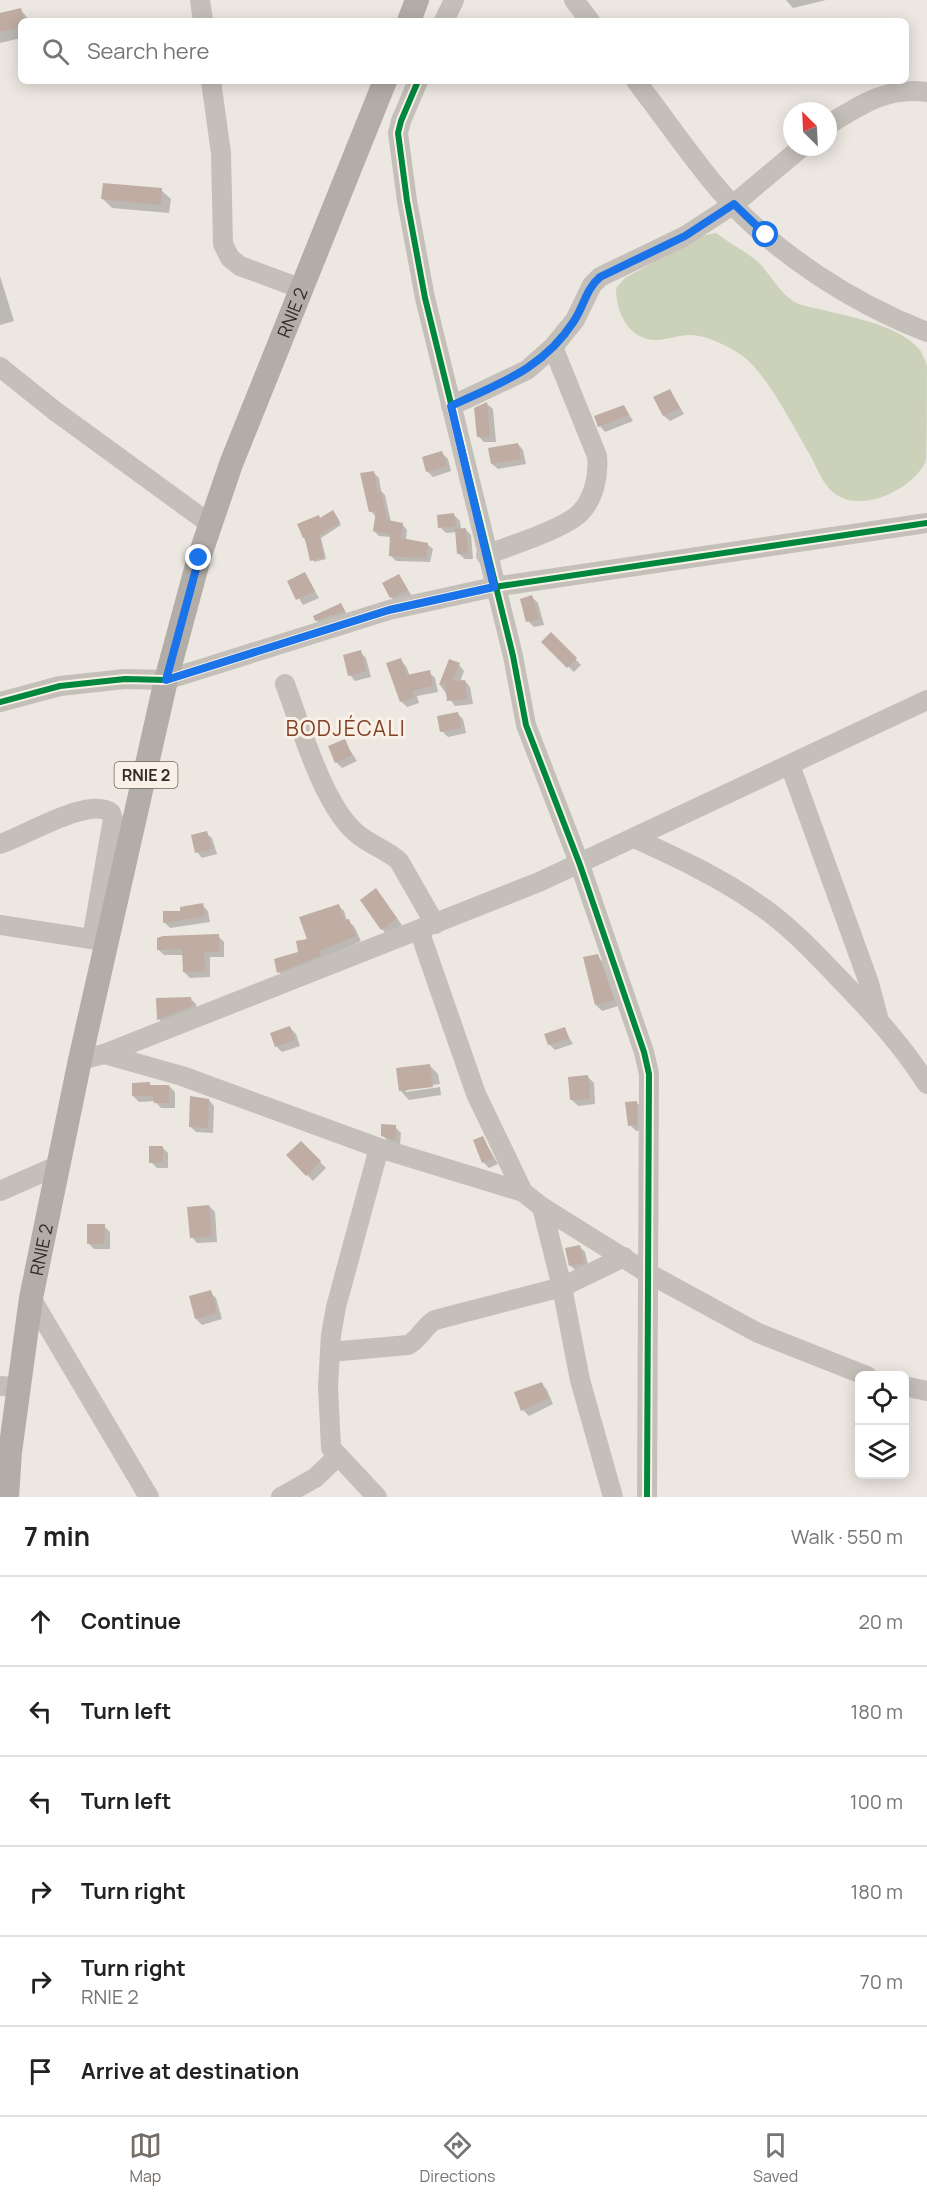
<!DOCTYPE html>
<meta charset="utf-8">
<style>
:root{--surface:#fff;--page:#f6f6f6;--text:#222;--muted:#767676;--line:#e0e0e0;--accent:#756d68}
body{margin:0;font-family:Manrope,sans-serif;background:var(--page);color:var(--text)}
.controls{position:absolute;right:18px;bottom:18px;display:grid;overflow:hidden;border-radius:9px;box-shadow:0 3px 15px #0003}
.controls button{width:54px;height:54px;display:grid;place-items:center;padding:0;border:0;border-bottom:2px solid var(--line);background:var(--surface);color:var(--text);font:30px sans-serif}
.compass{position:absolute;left:783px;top:102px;width:54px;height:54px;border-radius:50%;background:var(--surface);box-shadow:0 3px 15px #0003;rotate:336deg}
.stop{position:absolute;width:18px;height:18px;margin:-14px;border:4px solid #1a73e8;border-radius:50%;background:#fff}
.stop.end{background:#1a73e8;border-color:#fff;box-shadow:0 2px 6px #0008}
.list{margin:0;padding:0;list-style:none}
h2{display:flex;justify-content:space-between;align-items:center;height:78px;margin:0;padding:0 24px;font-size:26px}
h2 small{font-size:20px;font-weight:400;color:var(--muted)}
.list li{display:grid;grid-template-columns:39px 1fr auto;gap:18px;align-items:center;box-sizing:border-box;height:90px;padding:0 24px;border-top:2px solid var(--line)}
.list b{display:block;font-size:22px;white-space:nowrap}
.list p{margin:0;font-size:20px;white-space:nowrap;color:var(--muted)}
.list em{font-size:20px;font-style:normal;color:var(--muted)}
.icon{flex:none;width:33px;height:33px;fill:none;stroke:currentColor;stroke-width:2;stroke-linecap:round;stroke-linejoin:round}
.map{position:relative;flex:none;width:927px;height:1497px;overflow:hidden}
.search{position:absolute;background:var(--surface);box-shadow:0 3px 15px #0003;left:18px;right:18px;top:18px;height:66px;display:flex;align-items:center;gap:15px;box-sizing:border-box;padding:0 21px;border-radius:9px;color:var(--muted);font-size:22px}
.sheet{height:618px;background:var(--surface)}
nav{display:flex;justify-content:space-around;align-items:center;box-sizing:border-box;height:84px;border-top:2px solid var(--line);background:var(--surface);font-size:16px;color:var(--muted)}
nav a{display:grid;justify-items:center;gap:3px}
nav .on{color:var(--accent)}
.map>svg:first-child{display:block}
</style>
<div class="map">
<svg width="927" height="1497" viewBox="0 0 927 1497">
<rect width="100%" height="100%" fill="#ece7e0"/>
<path fill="#ccd1ba" d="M716,233C729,243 745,251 757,261C772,275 782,299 802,305C834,314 898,322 920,350C922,353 926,362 927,366C927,376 927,455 926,461C914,487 872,508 845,499C824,491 820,473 810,455C794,428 768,376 744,357C731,347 706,335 690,335C679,335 669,339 658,340C629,341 616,313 616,288L625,278L701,236Z"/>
<g fill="#0003">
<path d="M786,0H826L793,8Z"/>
<path d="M21,10L30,21H21V38L0,43V14Z"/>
<path d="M161,190L171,199L169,213L112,208L103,199Z"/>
<path d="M0,276L14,321L0,325Z"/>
<path d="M670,391L684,414L670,421L664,416Z"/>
<path d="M487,404L493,409L496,442H484L478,436Z"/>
<path d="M624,406L633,421L605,432L600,426Z"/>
<path d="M518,444L523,450L526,464L498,469L492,464Z"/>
<path d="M442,453L448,459L451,471L433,477L427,471Z"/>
<path d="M374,473L379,478L381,491L385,495L391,522L402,524L407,530L406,540L427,544L433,549L430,562L396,561L391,556V537L379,536L374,531L376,517L371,511Z"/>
<path d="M335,514L341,525L321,538L326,559L314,562L304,538L320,519Z"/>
<path d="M454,515L460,521L461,530L465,529L471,535L473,559H465L459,554L457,532L446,533L440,527Z"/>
<path d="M305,574L319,598L303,605L289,582Z"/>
<path d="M399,576L412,596L397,603L391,597Z"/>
<path d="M532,597L538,603L544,625L534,627L528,621Z"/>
<path d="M341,605L349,617L322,626L316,620Z"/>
<path d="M551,634L581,665L574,672L543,642Z"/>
<path d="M360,652L366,658L371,677L355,681L350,675Z"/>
<path d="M400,660L406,666L410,676L429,672L435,678L438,692L417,696L419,703L407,707L401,701Z"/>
<path d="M459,665L464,671L460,682L465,681L470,687L473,704L455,706L440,685Z"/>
<path d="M458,714L463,719L466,733L448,737L442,731Z"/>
<path d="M344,741L357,761L342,768L336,762Z"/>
<path d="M206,833L212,838L217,854L202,858L197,852Z"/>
<path d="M376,890L402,925L387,935L382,929Z"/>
<path d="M202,905L208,911L210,922L170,928L164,922Z"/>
<path d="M338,905L344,911L347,921L354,926L361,941L284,978L279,972L300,953Z"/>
<path d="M218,936L224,942V957H210V977L190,978L184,972V955H164L158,949Z"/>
<path d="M597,956L603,962L618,1006L602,1011L596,1005Z"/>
<path d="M190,998L196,1004L197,1012L164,1025L159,1019L158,1000Z"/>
<path d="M290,1028L296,1034L300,1046L282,1052L276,1046Z"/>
<path d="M564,1029L573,1044L555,1050L549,1044Z"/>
<path d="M429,1065L438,1074L440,1084L406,1089V1092L440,1087L441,1095L409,1100L400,1090Z"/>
<path d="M588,1077L594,1083L595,1104L578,1106L572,1100Z"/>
<path d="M149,1084L152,1087L169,1086L175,1092V1108H161L155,1101L139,1102L133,1096Z"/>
<path d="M209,1100L214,1106L213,1133L196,1132L190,1126Z"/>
<path d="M636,1102L642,1108V1130L636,1131L630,1125Z"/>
<path d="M395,1127L401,1133L400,1145L388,1141L382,1135Z"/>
<path d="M483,1138L498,1164L489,1168L483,1162Z"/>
<path d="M301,1143L326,1168L313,1181L288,1155Z"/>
<path d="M162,1147L168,1153V1168H157L151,1162Z"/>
<path d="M209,1206L215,1212L217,1242L197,1243L192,1237Z"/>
<path d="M104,1226L110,1232V1249H94L88,1243Z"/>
<path d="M579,1246L585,1252L589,1269L576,1271L571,1266Z"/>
<path d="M210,1292L216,1298L222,1319L202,1325L196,1319L190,1297Z"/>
<path d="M542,1384L547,1390L553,1404L529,1416L523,1410Z"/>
</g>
<g fill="#bfaca2">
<path d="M21,8L24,21H21V27L0,32V13Z"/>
<path d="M103,183L162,188L161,205L101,199Z"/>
<path d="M670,389L680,408L663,416L653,397Z"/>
<path d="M487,402L490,437H477L474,408Z"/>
<path d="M624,405L629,415L598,427L594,416Z"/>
<path d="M518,443L521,459L491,464L488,448Z"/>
<path d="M442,451L447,466L426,472L422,457Z"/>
<path d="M374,471L378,496L380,488L387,520L403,523L401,538L428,543L426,558L389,556L390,534L373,531L376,511L369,512L360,473Z"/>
<path d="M333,510L340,522L319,535L324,557L310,561L305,538H303L297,524L319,515L320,518Z"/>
<path d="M454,513L456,526L438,528L437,515Z"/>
<path d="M466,528L468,553L457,554L455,529Z"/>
<path d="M305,572L315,591L296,600L287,581Z"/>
<path d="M399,574L408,590L390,598L382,583Z"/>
<path d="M532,595L539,619L526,622L520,599Z"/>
<path d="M341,603L345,611L315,621L313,616Z"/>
<path d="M551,632L577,658L567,668L541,642Z"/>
<path d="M361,650L366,671L348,676L343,655Z"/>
<path d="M401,658L407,675L430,670L433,686L412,691L414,697L400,702L386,663Z"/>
<path d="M449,659L460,663L452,681L465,680L467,699L447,701L445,684L439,685Z"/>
<path d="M458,712L461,728L440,732L437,716Z"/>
<path d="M345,739L352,755L335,763L328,746Z"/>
<path d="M207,831L212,849L195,853L191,835Z"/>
<path d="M376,888L397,918L381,930L360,900Z"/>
<path d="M203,903L205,916L163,923V911H180V907Z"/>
<path d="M339,904L344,920L349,919L356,936L319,951L320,956L277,973L274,959L298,952L296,941L307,939L299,917Z"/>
<path d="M219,934V952H204L205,971L183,972L182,949L157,950V938L163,936Z"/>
<path d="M598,954L614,1000L595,1005L583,957Z"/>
<path d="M191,997L192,1006L157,1020L156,998Z"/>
<path d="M290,1026L295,1040L275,1047L270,1033Z"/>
<path d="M565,1027L569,1038L548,1045L544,1034Z"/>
<path d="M430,1064L433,1087L399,1091L396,1068Z"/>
<path d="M588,1075L590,1099L570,1100L568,1077Z"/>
<path d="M150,1082V1085H169V1103H154L153,1096H132V1083Z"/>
<path d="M190,1096L209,1099L208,1128L189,1127Z"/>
<path d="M637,1101V1125L628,1126L625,1102Z"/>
<path d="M381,1124L396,1125L395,1140L381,1136Z"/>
<path d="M483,1136L493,1158L482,1163L473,1140Z"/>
<path d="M301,1141L321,1161L306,1176L286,1155Z"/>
<path d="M149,1146H163V1162L149,1163Z"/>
<path d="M209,1205L212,1236L190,1238L187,1207Z"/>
<path d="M87,1224H105L104,1244H87Z"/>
<path d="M580,1245L584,1263L569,1266L565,1248Z"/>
<path d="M211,1290L217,1313L195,1319L189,1296Z"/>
<path d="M542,1382L548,1398L521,1411L514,1392Z"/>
</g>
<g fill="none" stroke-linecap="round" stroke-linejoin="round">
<g stroke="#c4bfb9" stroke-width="20">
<path d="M200,0L203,21"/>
<path d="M574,0L590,21"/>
<path d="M444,21L454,0"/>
<path d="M211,81L221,153L223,244L230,258L240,266L302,289"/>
<path d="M418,81L401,121L398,133L407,201L425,298L513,656L526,725L580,865L644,1052L649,1074L647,1497"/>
<path d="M636,81C664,117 690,156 720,191C773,252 852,303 927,332"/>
<path d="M828,125C860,105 888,86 927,92"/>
<path d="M0,367L55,411L210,524"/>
<path d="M451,406L527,370L553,347L575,320L592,285L600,277L685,236L734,204L802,147"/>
<path d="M486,555C509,546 564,529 580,513C594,499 599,475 597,456L553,347"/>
<path d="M285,684C301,726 324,810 360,836C373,846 387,850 399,861L435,924"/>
<path d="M0,702L60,686L125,679L166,680L389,610L494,587L927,523"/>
<path d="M790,765L869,983L878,1017"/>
<path d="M634,838C676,857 721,878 759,905C787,924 810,948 833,972C868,1008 900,1042 927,1084"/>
<path d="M0,844C23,837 91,795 111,813L113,819L92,939"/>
<path d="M0,925L104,941"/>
<path d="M419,930L476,1094L523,1192"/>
<path d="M104,1054L182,1076L379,1148L523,1192L542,1207L646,1272L758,1333L867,1376"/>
<path d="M80,1060L104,1054L539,882L927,700"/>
<path d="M0,1191L57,1166"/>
<path d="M542,1207L562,1287L580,1380L613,1497"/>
<path d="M31,1298L149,1497"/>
<path d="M330,1352L408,1345C420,1339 424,1326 435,1320L562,1287L624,1257"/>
<path d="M0,1386L18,1387"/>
<path d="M904,1386L927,1391"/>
<path d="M281,1497L315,1478L338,1456"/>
<path d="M377,1497L331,1448L328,1386L331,1335L336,1307L379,1148"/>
</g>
<g stroke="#b3ada8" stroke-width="24">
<path d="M409,21L417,0"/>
<path id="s1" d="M7,1497L10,1452L31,1298L80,1060L166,680L199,558L231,464L385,81"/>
</g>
<defs>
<g id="cycleway">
<path d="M418,81L401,121L398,133L407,201L425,298L513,656L526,725L580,865L644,1052L649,1074L647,1497"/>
<path d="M0,702L60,686L125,679L166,680L389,610L494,587L927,523"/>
</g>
</defs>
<use href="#cycleway" stroke="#f9f1e7" stroke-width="10"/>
<use href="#cycleway" stroke="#00873e" stroke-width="6"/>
</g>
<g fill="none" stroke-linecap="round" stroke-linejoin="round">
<path stroke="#1a73e8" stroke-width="8" d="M199,558L166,680L389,610L494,587L451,406C500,383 543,369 574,321C584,306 586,289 600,277L685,236L734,204L766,235"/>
</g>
<g text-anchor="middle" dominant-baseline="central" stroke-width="6" stroke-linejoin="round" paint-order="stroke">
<rect fill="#f9f1e7" stroke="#706761" stroke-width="1.5" x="114.5" y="762" width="63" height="26" rx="4.5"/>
<g font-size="16" font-weight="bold" fill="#352c27">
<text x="146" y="775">RNIE 2</text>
</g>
<g font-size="18" fill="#352c27" stroke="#f9f1e7">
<text stroke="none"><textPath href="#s1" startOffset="1222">RNIE 2</textPath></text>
<text stroke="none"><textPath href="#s1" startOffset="250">RNIE 2</textPath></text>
</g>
<g font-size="21" letter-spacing="1.5" fill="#813f23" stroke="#f9f1e7">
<text x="346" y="728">BODJÉCALI</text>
</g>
</g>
</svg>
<div class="controls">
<button><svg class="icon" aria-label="locate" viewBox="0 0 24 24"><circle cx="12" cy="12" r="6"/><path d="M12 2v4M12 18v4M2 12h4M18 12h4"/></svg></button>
<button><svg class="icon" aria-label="layers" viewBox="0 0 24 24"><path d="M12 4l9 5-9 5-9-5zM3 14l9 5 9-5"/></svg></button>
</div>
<svg class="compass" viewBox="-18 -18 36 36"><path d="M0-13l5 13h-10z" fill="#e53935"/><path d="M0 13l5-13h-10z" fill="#767676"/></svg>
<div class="stop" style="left:766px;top:235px"></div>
<div class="stop end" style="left:199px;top:558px"></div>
<div class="search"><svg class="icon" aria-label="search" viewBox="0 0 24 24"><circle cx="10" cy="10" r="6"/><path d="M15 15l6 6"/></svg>Search here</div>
</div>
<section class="sheet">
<h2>7 min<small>Walk · 550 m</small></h2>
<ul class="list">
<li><svg class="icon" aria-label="ahead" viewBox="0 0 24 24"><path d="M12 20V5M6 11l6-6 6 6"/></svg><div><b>Continue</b></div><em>20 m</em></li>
<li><svg class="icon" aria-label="left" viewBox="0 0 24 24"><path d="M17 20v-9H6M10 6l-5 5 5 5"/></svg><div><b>Turn left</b></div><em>180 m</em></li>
<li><svg class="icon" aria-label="left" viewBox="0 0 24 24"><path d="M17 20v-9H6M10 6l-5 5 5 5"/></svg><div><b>Turn left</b></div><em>100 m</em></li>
<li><svg class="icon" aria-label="right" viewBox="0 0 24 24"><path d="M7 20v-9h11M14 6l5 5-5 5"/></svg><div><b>Turn right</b></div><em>180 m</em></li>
<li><svg class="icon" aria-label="right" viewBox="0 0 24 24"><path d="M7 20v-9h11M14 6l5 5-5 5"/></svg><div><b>Turn right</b><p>RNIE 2</p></div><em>70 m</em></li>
<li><svg class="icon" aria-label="arrive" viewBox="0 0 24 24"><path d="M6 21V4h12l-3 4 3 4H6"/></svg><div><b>Arrive at destination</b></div></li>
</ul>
</section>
<nav>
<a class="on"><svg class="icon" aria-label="map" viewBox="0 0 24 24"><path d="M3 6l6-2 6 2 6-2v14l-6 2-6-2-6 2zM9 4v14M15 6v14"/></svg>Map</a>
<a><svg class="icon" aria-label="directions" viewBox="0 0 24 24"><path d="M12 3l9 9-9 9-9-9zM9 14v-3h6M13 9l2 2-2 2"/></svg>Directions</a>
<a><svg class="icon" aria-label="saved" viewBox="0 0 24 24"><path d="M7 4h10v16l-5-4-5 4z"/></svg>Saved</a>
</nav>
